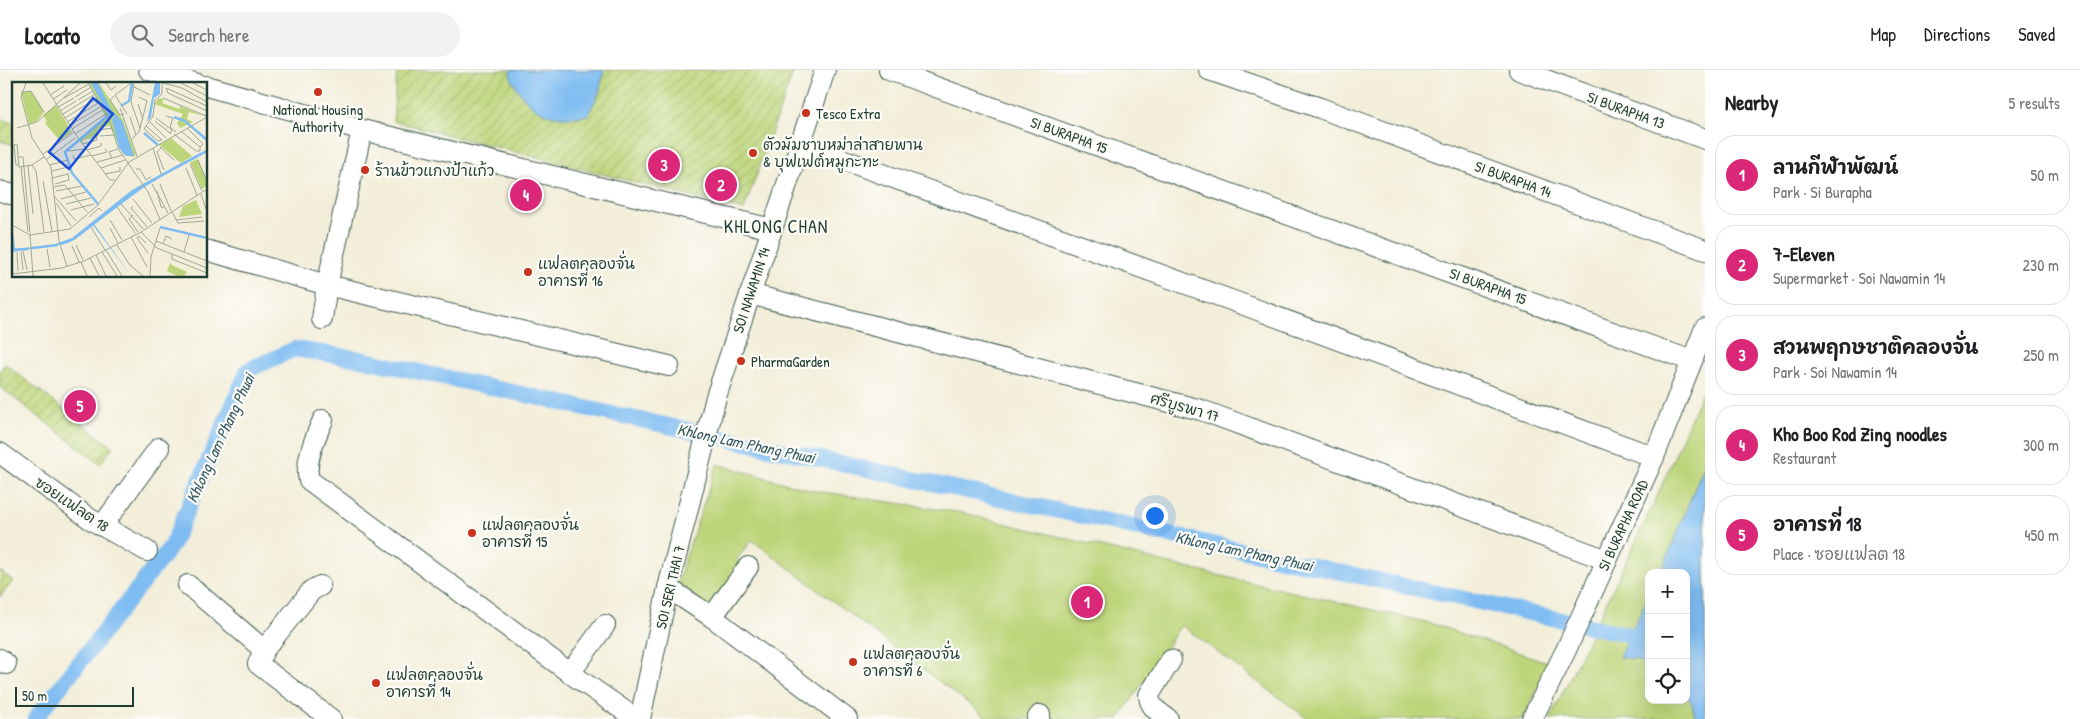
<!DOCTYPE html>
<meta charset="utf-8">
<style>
:root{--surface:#fff;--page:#f2f2f2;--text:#202124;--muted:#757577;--line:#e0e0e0;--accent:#db2777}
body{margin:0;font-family:"Patrick Hand","Playpen Sans Thai",sans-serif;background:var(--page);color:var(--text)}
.controls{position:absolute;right:15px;bottom:15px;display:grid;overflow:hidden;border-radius:10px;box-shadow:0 5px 20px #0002}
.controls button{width:45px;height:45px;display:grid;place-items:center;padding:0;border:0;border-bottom:1px solid var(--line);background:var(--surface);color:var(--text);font:25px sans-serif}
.scale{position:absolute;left:15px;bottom:12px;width:119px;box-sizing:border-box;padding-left:5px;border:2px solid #1f3d34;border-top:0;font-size:14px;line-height:18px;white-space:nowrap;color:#1f3d34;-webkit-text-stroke:4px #fdfcf7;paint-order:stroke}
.you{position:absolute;left:1154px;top:445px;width:18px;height:18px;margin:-12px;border:4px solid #fff;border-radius:50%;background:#1a73e8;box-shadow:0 0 0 8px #1a73e833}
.badge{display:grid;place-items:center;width:32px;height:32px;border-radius:50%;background:var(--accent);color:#fff;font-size:16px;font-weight:700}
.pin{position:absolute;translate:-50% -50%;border:2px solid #fff;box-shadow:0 1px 5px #0006}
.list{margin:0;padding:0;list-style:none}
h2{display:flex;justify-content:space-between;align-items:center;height:65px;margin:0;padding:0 20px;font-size:21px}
h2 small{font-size:16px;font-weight:400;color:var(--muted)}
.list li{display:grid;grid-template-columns:32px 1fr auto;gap:15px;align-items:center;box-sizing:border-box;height:80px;margin:0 10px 10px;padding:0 10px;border:1px solid var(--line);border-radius:20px}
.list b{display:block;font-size:19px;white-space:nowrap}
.list p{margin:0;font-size:16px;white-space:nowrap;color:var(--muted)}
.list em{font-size:16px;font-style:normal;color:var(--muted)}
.icon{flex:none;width:28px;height:28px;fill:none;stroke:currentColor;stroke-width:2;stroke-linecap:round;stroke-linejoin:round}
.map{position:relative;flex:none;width:1705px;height:649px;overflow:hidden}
header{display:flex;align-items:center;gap:30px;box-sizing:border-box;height:70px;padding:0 25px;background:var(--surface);border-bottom:1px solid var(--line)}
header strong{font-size:24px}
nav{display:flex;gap:28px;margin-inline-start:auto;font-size:18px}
.search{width:350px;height:45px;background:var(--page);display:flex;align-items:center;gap:12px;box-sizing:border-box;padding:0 18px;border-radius:28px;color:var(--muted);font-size:19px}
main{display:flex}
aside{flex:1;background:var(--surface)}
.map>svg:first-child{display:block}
</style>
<header>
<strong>Locato</strong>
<div class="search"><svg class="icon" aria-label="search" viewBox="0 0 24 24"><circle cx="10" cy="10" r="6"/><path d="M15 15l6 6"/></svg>Search here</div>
<nav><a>Map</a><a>Directions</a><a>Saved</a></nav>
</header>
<main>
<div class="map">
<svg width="1705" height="649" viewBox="0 0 1705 649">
<defs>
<pattern id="garden-furrows" width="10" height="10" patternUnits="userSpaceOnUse" patternTransform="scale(1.25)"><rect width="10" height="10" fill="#bdd57a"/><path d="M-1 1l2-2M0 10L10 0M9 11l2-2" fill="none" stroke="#a2b86a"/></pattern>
</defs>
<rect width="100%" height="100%" fill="#fdfcf7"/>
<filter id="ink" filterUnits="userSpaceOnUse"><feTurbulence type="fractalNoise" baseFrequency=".02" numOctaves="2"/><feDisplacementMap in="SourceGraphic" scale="10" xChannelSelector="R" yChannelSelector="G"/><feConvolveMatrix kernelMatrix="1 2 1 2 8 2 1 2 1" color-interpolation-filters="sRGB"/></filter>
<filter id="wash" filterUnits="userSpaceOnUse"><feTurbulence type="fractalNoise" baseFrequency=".0096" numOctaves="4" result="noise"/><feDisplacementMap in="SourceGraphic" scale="20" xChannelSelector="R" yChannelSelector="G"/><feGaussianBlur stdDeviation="1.12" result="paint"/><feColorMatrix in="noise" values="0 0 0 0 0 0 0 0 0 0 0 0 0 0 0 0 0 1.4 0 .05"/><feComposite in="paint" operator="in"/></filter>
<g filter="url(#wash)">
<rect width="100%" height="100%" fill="#f2eed9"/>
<g fill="#bdd57a" stroke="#6e8957" fill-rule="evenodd">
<path d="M1705,315V649H1550L1656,429ZM1649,503H1686V630H1649Z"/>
<path d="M717,394L810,420L963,443L1199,501L1430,553L1550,593L1523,649H1308L1181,555L1119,649H989L752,470L737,489L747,515L724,550L677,513Z"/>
</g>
<g fill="url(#garden-furrows)" stroke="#6e8957">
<path d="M397,0H794L744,140L393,51Z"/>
<path d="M0,49L14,53V75L0,71Z"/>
<path d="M5,294L113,377L100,394L0,317V301Z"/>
<path d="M0,501L13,511L0,527Z"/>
</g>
<g fill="#7ebcf2" stroke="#4e7c93">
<path d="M510,0H604L599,23L588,45C559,50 536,47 519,21C514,14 510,9 510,0Z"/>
<path d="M1705,393V649H1696L1691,631L1686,625V503H1661Z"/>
<path d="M1649,525V596L1637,590L1619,587Z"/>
</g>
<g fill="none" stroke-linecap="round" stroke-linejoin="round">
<path stroke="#7ebcf2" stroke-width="16" d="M35,649L172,475L248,300L295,279L360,289L1649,569"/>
</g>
</g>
<g filter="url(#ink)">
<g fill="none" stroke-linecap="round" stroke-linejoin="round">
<defs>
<g id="minor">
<path d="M149,0L198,14"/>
<path d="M889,0L1692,291"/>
<path d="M1209,0L1320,38L1705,180"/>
<path d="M1519,0L1705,69"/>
<path d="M206,16L362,60L772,159"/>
<path d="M800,74L1247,236L1654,387"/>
<path d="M0,121L14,125"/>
<path d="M206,180L327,215L669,296"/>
<path d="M750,224L1201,340L1607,490"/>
<path d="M322,249L327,215L362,60"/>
<path d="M323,350C316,365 304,394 309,410L570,603L636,649"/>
<path d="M0,383L90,449L147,481"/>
<path d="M102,456L159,378"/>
<path d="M188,515L264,580"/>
<path d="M320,516L312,520L264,580L258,594L331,649"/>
<path d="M668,518L712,547L847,649"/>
<path d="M712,547L748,497"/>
<path d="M0,589L6,594"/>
<path d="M570,603L605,555"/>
<path d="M640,649L668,518L716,327L825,0"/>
<path d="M1037,649L1040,645"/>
<path d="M1168,649C1159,642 1149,637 1149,625L1171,590"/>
<path d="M1532,649L1566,580L1654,387L1705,258"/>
</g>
</defs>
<use href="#minor" stroke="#3f584d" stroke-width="22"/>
<use href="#minor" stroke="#fff" stroke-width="20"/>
</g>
</g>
<g fill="#c8321e" stroke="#fdfcf7" stroke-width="2">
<circle cx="318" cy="22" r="5"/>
<circle cx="806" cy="43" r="5"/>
<circle cx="753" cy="83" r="5"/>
<circle cx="365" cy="100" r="5"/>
<circle cx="528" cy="202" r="5"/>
<circle cx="741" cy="291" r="5"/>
<circle cx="472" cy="463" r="5"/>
<circle cx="853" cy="592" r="5"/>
<circle cx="376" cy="613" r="5"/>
</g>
<g text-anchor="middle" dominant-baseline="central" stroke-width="4.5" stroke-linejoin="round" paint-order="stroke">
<g font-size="15" fill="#1f3d34" stroke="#fdfcf7" text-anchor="start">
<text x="318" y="39" text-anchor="middle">National Housing<tspan x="318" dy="17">Authority</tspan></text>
<text x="816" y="43">Tesco Extra</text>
<text x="763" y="74">ตัวมัมชาบูหม่าล่าสายพาน<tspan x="763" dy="17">&amp; บุฟเฟต์หมูกะทะ</tspan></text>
<text x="375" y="100">ร้านข้าวแกงป้าแก้ว</text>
<text x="538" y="193">แฟลตคลองจั่น<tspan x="538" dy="17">อาคารที่ 16</tspan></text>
<text x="751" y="291">PharmaGarden</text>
<text x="482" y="454">แฟลตคลองจั่น<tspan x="482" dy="17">อาคารที่ 15</tspan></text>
<text x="863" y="583">แฟลตคลองจั่น<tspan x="863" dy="17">อาคารที่ 6</tspan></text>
<text x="386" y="604">แฟลตคลองจั่น<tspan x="386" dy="17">อาคารที่ 14</tspan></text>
</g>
<g font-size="15" fill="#1f3d34" stroke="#fdfcf7">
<text transform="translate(1626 40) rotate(20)">SI BURAPHA 13</text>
<text transform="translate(1069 65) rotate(20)">SI BURAPHA 15</text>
<text transform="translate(1513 109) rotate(20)">SI BURAPHA 14</text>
<text transform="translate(1488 216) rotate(20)">SI BURAPHA 15</text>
<text transform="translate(751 220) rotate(-72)">SOI NAWAMIN 14</text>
<text transform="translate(1185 337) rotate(16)">ศรีบูรพา 17</text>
<text transform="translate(72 434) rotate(34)">ซอยแฟลต 18</text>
<text transform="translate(1623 455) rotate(-65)">SI BURAPHA ROAD</text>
<text transform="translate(670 517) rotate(-77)">SOI SERI THAI 7</text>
</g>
<g font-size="16" font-style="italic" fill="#375d64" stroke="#fdfcf7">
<text transform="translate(220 368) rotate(-65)">Khlong Lam Phang Phuai</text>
<text transform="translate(746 373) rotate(12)">Khlong Lam Phang Phuai</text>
<text transform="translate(1244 481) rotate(12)">Khlong Lam Phang Phuai</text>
</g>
<g font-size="18" letter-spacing="1" fill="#1f3d34" stroke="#fdfcf7">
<text x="776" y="156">KHLONG CHAN</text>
</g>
</g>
<g transform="translate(12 12)">
<rect width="195" height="195" fill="#f2eed9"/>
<path d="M147,16L152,17L150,21L167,27L168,24L192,34L177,30L175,37L181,40L168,46L165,41L171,32L142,22ZM159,56L180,74L169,81L147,63ZM186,77L195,99V104L190,107L178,80ZM184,118L190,132L167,135L171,124Z" fill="#bdd57a"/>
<path d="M158,181L160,183L175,190L172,194H165L155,189Z" fill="#bdd57a"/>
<path d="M77,1H87L111,38L124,73L121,75L111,72ZM19,9L32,30L25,39L17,42L9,11ZM96,36L99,43L85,47L87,54L71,58V62L68,57Z" fill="#bdd57a"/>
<path d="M44,23L60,50L48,59L33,41L35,39L31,33Z" fill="#bdd57a"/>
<path d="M79,1H86L100,29L110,39L122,74H114L107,66L100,38L102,34H97ZM143,1H148V12L142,16L139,35L135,40ZM195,67L131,106L82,142L119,194L81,143L56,161L0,170L1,167L40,163L60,156L120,108Z" fill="#7ebcf2"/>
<path fill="none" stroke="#7ebcf2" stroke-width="2.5" d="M109,24L117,19L120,1M162,35L173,39L195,58M132,51L146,63M86,122L60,91L53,70L99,31M148,145L195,156M0,151L2,168M49,162L62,157L130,104L195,69M20,166L46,163M0,168L16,167"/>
<path fill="none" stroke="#9ea797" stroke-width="1" d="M14,1L9,15L20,56L39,85L47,159L55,184M31,1L66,56L98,98H103M76,1L96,35L107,68L136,110L148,137M94,1L99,8L104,4M150,1V12L143,18L141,34L132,47L146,59L150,58M151,1L170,6L195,20M169,1L195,14M181,1L195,8M122,2L119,20L128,46M122,5L138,13M154,6L156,11L195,29M154,6L195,24M9,10L19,9L32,30M38,13L52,4M102,14L98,18L108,33L112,32M63,15L79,5M52,16L77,2M151,16L194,34M41,17L55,8M66,18L81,9M126,22L131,38M46,25L62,16M108,26L125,74M48,29L64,19M51,32L83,12M115,32L103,13L118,2M154,34L161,36L158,45L164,50M118,35L124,53M53,36L85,16M144,36L160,48L158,52M137,39L154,56M143,39L158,51M55,40L88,20M58,43L90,24M134,44L150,58M5,46L25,40L68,1M175,46L191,62L188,65M60,47L92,27M86,48L101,46M63,52L94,32M162,52L184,69H188V65L169,49M88,54L103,53M120,57L127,50L135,19L127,15M71,62L85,58L84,54M148,65L162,78M141,66L149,92M149,66L145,70L152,88M75,68L89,64V61M56,69L74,67M31,72L62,50M61,73L62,77L79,73M80,74L95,70L93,67M6,75H11L18,151M100,76L97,70L106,67M35,77L63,56M186,78L195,100M85,80L111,73M178,82L190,109M7,83H4L2,63L5,62L7,85L20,83L32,75M20,83L24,89L32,150M38,83L56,78M16,84L21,132M9,85L16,150M89,86L113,78M174,86L185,113M124,87H128L134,98L139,95M40,89L56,85M93,92L108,89V85M40,96L56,92M31,99L40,149M43,102L57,98L56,91M140,102L156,131M148,102L159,129M41,105L53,103L75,130M44,109L70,104M145,109L149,125L152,126M189,112L195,130M42,114L64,139M49,117L74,110M121,117L140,141M44,121L59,144M54,122L79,116M109,122L131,147M121,124L119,126L135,145M105,125L123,151M59,128L82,122M160,130L166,141L192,139M121,133L117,137L126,150M77,135L87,126L90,129M98,138L110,158M164,138L190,135M0,143L18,153L58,147L86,123L117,80L195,35M79,145L93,168M98,146L106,161M129,150L145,166L195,186M18,152L21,194M119,155L135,185M144,159L195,179M134,161L127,154L125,156L136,171M151,162L154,154L160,157M64,163L71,178M105,163L117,182L131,194M60,164L67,180M35,167L38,185M94,168L110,194M11,169L15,188M5,170L6,189M9,170L11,188M90,170L105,194M172,170L177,153M160,172V177L195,191M84,173L94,194M78,176L87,194M69,180L75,194M0,192L50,186L72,179L129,150L195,107M138,194L139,175L148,146"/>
<path fill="#1d4ed8" fill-opacity="0.15" stroke="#1d4ed8" stroke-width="2.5" d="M81,16L101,32L57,87L37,70Z"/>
<rect width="195" height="195" fill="none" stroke="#1f3d34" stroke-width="2.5"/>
</g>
</svg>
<div class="controls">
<button>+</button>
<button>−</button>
<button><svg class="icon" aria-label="locate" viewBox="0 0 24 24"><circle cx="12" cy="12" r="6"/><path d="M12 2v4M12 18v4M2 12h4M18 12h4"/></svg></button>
</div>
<div class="scale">50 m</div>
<div class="you"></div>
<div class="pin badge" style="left:1087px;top:532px">1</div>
<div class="pin badge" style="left:721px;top:115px">2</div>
<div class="pin badge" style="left:664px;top:95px">3</div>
<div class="pin badge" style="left:526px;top:125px">4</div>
<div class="pin badge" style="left:80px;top:336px">5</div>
</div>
<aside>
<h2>Nearby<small>5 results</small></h2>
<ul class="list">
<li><span class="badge">1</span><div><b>ลานกีฬาพัฒน์</b><p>Park · Si Burapha</p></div><em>50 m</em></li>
<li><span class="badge">2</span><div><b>7-Eleven</b><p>Supermarket · Soi Nawamin 14</p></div><em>230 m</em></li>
<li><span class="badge">3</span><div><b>สวนพฤกษชาติคลองจั่น</b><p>Park · Soi Nawamin 14</p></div><em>250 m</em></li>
<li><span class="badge">4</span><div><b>Kho Boo Rod Zing noodles</b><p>Restaurant</p></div><em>300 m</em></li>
<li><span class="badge">5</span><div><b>อาคารที่ 18</b><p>Place · ซอยแฟลต 18</p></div><em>450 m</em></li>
</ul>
</aside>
</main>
